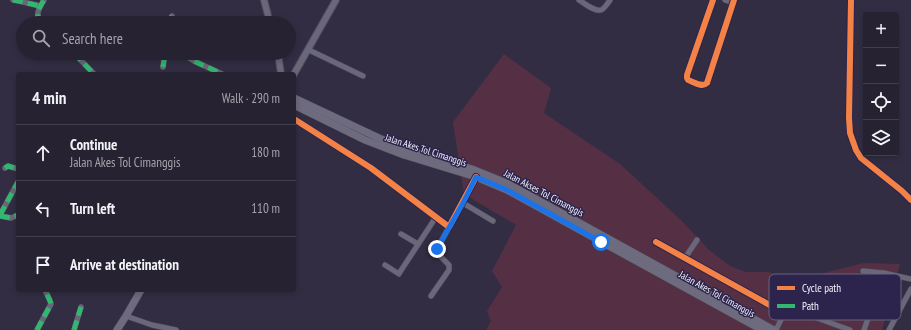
<!DOCTYPE html>
<meta charset="utf-8">
<style>
:root{--surface:#262232;--page:#322f3e;--text:#f1f3f6;--muted:#a4a4ac;--line:#423f4d}
body{margin:0;font-family:"PT Sans Narrow",sans-serif;background:var(--page);color:var(--text)}
.controls{position:absolute;right:12px;top:12px;display:grid;overflow:hidden;border-radius:4px;box-shadow:0 2px 6px #0003}
.controls button{width:36px;height:36px;display:grid;place-items:center;padding:0;border:0;border-bottom:1px solid var(--line);background:var(--surface);color:var(--text);font:20px sans-serif}
.stop{position:absolute;width:12px;height:12px;margin:-9px;border:3px solid #1a73e8;border-radius:50%;background:#fff}
.stop.end{background:#1a73e8;border-color:#fff;box-shadow:0 1px 4px #0008}
.list{margin:0;padding:0;list-style:none}
h2{display:flex;justify-content:space-between;align-items:center;height:52px;margin:0;padding:0 16px;font-size:17px}
h2 small{font-size:13px;font-weight:400;color:var(--muted)}
.list li{display:grid;grid-template-columns:26px 1fr auto;gap:12px;align-items:center;box-sizing:border-box;height:56px;padding:0 16px;border-top:1px solid var(--line)}
.list b{display:block;font-size:15px;white-space:nowrap}
.list p{margin:0;font-size:13px;white-space:nowrap;color:var(--muted)}
.list em{font-size:13px;font-style:normal;color:var(--muted)}
.icon{flex:none;width:22px;height:22px;fill:none;stroke:currentColor;stroke-width:2;stroke-linecap:round;stroke-linejoin:round}
.map{position:relative;flex:none;width:911px;height:330px;overflow:hidden}
.search{position:absolute;background:var(--surface);box-shadow:0 2px 6px #0003;left:16px;top:16px;width:280px;height:44px;display:flex;align-items:center;gap:10px;box-sizing:border-box;padding:0 14px;border-radius:22px;color:var(--muted);font-size:15px}
.panel{position:absolute;background:var(--surface);box-shadow:0 2px 6px #0003;left:16px;top:72px;width:280px;height:220px;border-radius:4px}
.map>svg:first-child{display:block}
</style>
<div class="map">
<svg width="911" height="330" viewBox="0 0 911 330">
<rect width="100%" height="100%" fill="#322d43"/>
<path fill="#553045" d="M504,54L551,88L544,113L620,164L682,221L709,250L730,266L746,272H768L790,279L808,277L864,263L900,264L882,330H486L491,321L487,311L502,287L492,271L516,225L464,194L453,122Z"/>
<g fill="none" stroke-linecap="round" stroke-linejoin="round">
<defs>
<g id="minor">
<path d="M13,0L19,1L40,6"/>
<path d="M579,0C584,3 595,12 601,10C604,9 608,3 610,0"/>
<path d="M713,0L687,75V78L688,80C694,82 702,88 707,83L734,0"/>
<path d="M725,0L733,3"/>
<path d="M851,0L849,118L850,133L856,150L861,158L902,191L911,200"/>
<path d="M42,23C34,16 39,8 44,0"/>
<path d="M168,23L172,16"/>
<path d="M309,50L363,76"/>
<path d="M74,53L94,74"/>
<path d="M182,53L194,61L222,74"/>
<path d="M163,67L165,53"/>
<path d="M294,119L371,168L449,227L476,177"/>
<path d="M5,168L8,166L18,169"/>
<path d="M463,203L493,221"/>
<path d="M0,215L18,182"/>
<path d="M0,216L11,218L18,215"/>
<path d="M401,234L418,244"/>
<path d="M656,242L784,313"/>
<path d="M685,258L697,240"/>
<path d="M385,265L399,274L400,272L436,217"/>
<path d="M863,271L884,273L911,279"/>
<path d="M431,296L449,270V265L438,254L437,252V249L449,227"/>
<path d="M787,307L850,330"/>
<path d="M126,316L152,325L176,330"/>
<path d="M37,330L51,304C50,299 47,295 45,290"/>
<path d="M74,330L81,307"/>
<path d="M776,330L787,307L794,288L795,286L798,285L872,311"/>
<path d="M864,330L884,273"/>
<path d="M889,330L911,289"/>
</g>
<g id="tertiary">
<path d="M264,0L270,23"/>
<path d="M278,53L281,74"/>
<path d="M294,74L336,0"/>
</g>
<g id="secondary">
<path d="M294,98L381,139L405,149L472,169L509,184L774,330"/>
<path d="M294,105L365,140L404,155L476,177L507,190L762,330"/>
<path d="M117,330L126,316L141,290"/>
</g>
</defs>
<use href="#minor" stroke="#4e4b5a" stroke-width="6"/>
<use href="#tertiary" stroke="#4e4b5a" stroke-width="8"/>
<use href="#secondary" stroke="#4e4b5a" stroke-width="8"/>
<use href="#minor" stroke="#696779" stroke-width="5"/>
<use href="#tertiary" stroke="#696779" stroke-width="6"/>
<use href="#secondary" stroke="#6e6b7e" stroke-width="7"/>
<g stroke="#33b770" stroke-width="5" stroke-dasharray="10 5" stroke-linecap="butt">
<path d="M13,0L19,1L40,6"/>
<path d="M42,23C34,16 39,8 44,0"/>
<path d="M168,23L172,16"/>
<path d="M74,53L94,74"/>
<path d="M182,53L194,61L222,74"/>
<path d="M163,67L165,53"/>
<path d="M5,168L8,166L18,169"/>
<path d="M0,215L18,182"/>
<path d="M0,216L11,218L18,215"/>
<path d="M37,330L51,304C50,299 47,295 45,290"/>
<path d="M74,330L81,307"/>
</g>
<defs>
<g id="cycleway">
<path d="M713,0L687,75V78L688,80C694,82 702,88 707,83L734,0"/>
<path d="M851,0L849,118L850,133L856,150L861,158L902,191L911,200"/>
<path d="M294,119L371,168L449,227L476,177"/>
<path d="M656,242L784,313"/>
</g>
</defs>
<use href="#cycleway" stroke="#2c244c" stroke-width="8"/>
<use href="#cycleway" stroke="#f48246" stroke-width="6"/>
</g>
<g fill="none" stroke-linecap="round" stroke-linejoin="round">
<path stroke="#1a73e8" stroke-width="5" d="M437,249L463,203L476,177L507,190L601,242"/>
</g>
<g text-anchor="middle" dominant-baseline="central" stroke-width="3" stroke-linejoin="round" paint-order="stroke">
<g font-size="10" fill="#f2f1fb" stroke="#2c244c">
<text transform="translate(426 150) rotate(18)">Jalan Akes Tol Cimanggis</text>
<text transform="translate(544 193) rotate(28)">Jalan Akses Tol Cimanggis</text>
<text transform="translate(717 294) rotate(29)">Jalan Akes Tol Cimanggis</text>
</g>
</g>
<rect x="769" y="274" width="132" height="46" rx="6" fill="#2c244c" stroke="#676280" stroke-width="1"/>
<rect x="777" y="286" width="18" height="4" fill="#f48246"/>
<rect x="777" y="304" width="18" height="4" fill="#33b770"/>
<g font-size="11" fill="#f2f1fb">
<text x="802" y="292">Cycle path</text>
<text x="802" y="310">Path</text>
</g>
</svg>
<div class="controls">
<button>+</button>
<button>−</button>
<button><svg class="icon" aria-label="locate" viewBox="0 0 24 24"><circle cx="12" cy="12" r="6"/><path d="M12 2v4M12 18v4M2 12h4M18 12h4"/></svg></button>
<button><svg class="icon" aria-label="layers" viewBox="0 0 24 24"><path d="M12 4l9 5-9 5-9-5zM3 14l9 5 9-5"/></svg></button>
</div>
<div class="stop" style="left:601px;top:242px"></div>
<div class="stop end" style="left:437px;top:249px"></div>
<div class="search"><svg class="icon" aria-label="search" viewBox="0 0 24 24"><circle cx="10" cy="10" r="6"/><path d="M15 15l6 6"/></svg>Search here</div>
<section class="panel">
<h2>4 min<small>Walk · 290 m</small></h2>
<ul class="list">
<li><svg class="icon" aria-label="ahead" viewBox="0 0 24 24"><path d="M12 20V5M6 11l6-6 6 6"/></svg><div><b>Continue</b><p>Jalan Akes Tol Cimanggis</p></div><em>180 m</em></li>
<li><svg class="icon" aria-label="left" viewBox="0 0 24 24"><path d="M17 20v-9H6M10 6l-5 5 5 5"/></svg><div><b>Turn left</b></div><em>110 m</em></li>
<li><svg class="icon" aria-label="arrive" viewBox="0 0 24 24"><path d="M6 21V4h12l-3 4 3 4H6"/></svg><div><b>Arrive at destination</b></div></li>
</ul>
</section>
</div>
